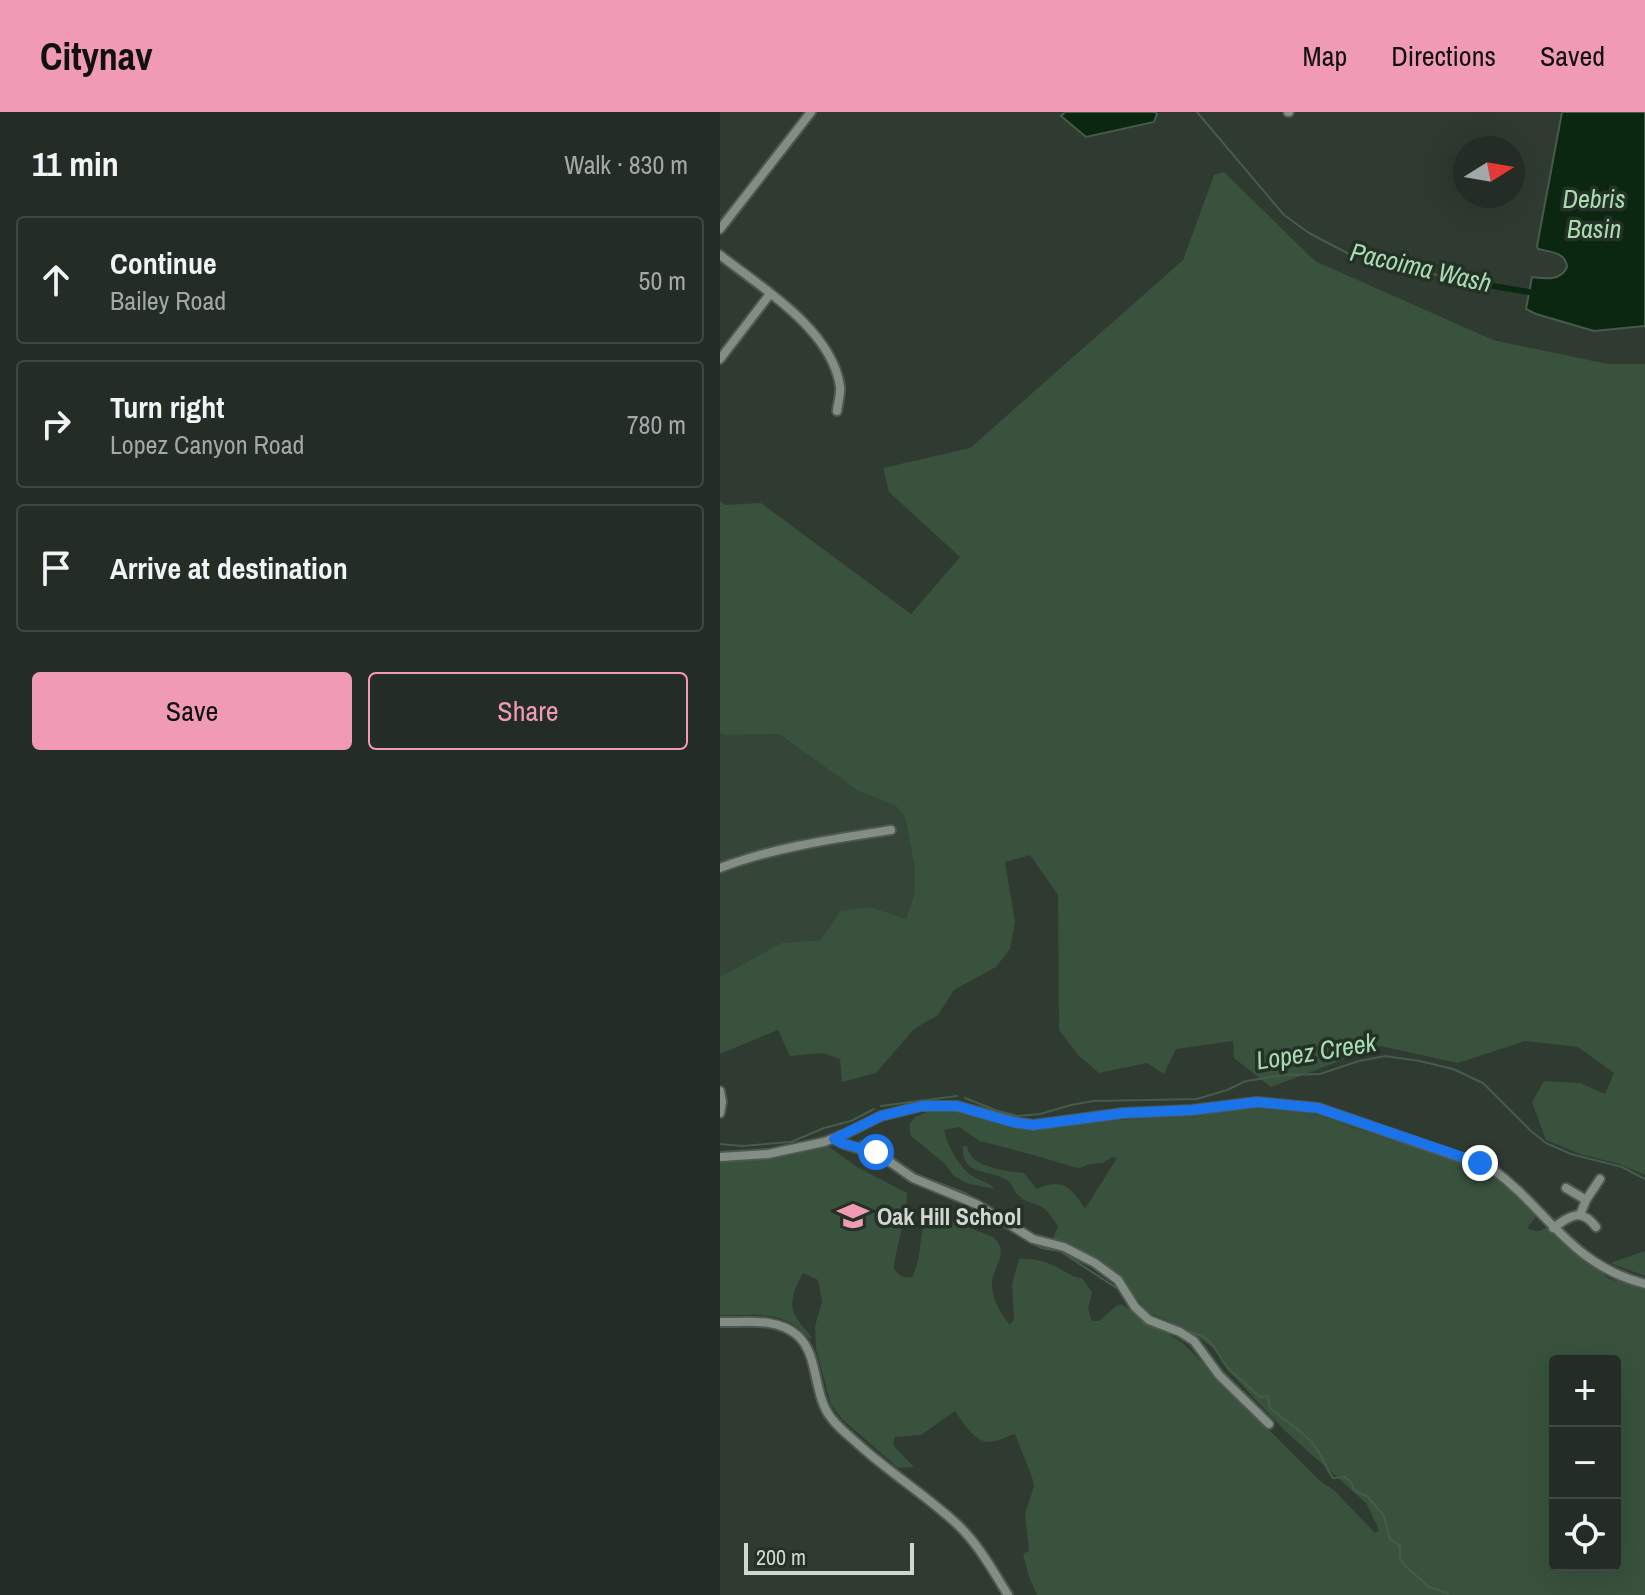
<!DOCTYPE html>
<meta charset="utf-8">
<style>
:root{--surface:#232c25;--page:#2f3832;--text:#f1f3f6;--muted:#a3a7a7;--line:#404842;--accent:#f09ab4}
body{margin:0;font-family:"Archivo Narrow",sans-serif;background:var(--page);color:var(--text)}
.controls{position:absolute;right:24px;bottom:24px;display:grid;overflow:hidden;border-radius:8px;box-shadow:0 8px 32px #0002}
.controls button{width:72px;height:72px;display:grid;place-items:center;padding:0;border:0;border-bottom:2px solid var(--line);background:var(--surface);color:var(--text);font:40px sans-serif}
.compass{position:absolute;left:733px;top:24px;width:72px;height:72px;border-radius:50%;background:var(--surface);box-shadow:0 8px 32px #0002;rotate:79deg}
.scale{position:absolute;left:24px;bottom:20px;width:170px;box-sizing:border-box;padding-left:8px;border:4px solid #d0d7d1;border-top:0;font-size:22px;line-height:28px;white-space:nowrap;color:#d0d7d1;-webkit-text-stroke:6px #253027;paint-order:stroke}
.stop{position:absolute;width:24px;height:24px;margin:-18px;border:6px solid #1a73e8;border-radius:50%;background:#fff}
.stop.end{background:#1a73e8;border-color:#fff;box-shadow:0 2px 8px #0008}
.list{margin:0;padding:0;list-style:none}
h2{display:flex;justify-content:space-between;align-items:center;height:104px;margin:0;padding:0 32px;font-size:34px}
h2 small{font-size:26px;font-weight:400;color:var(--muted)}
.list li{display:grid;grid-template-columns:52px 1fr auto;gap:24px;align-items:center;box-sizing:border-box;height:128px;margin:0 16px 16px;padding:0 16px;border:2px solid var(--line);border-radius:8px}
.list b{display:block;font-size:30px;white-space:nowrap}
.list p{margin:0;font-size:26px;white-space:nowrap;color:var(--muted)}
.list em{font-size:26px;font-style:normal;color:var(--muted)}
.actions{display:flex;gap:16px;padding:24px 32px}
.actions a{flex:1;padding:18px 0;border:2px solid var(--accent);border-radius:8px;text-align:center;font-size:28px;color:var(--accent)}
.actions .main{background:var(--accent);color:#111}
.icon{flex:none;width:44px;height:44px;fill:none;stroke:currentColor;stroke-width:2;stroke-linecap:round;stroke-linejoin:round}
.map{position:relative;flex:none;width:925px;height:1483px;overflow:hidden}
header{display:flex;align-items:center;gap:48px;box-sizing:border-box;height:112px;padding:0 40px;background:var(--accent);color:#111}
header strong{font-size:38px}
nav{display:flex;gap:44px;margin-inline-start:auto;font-size:28px}
main{display:flex}
aside{flex:1;background:var(--surface)}
.map>svg:first-child{display:block}
</style>
<header>
<strong>Citynav</strong>
<nav><a>Map</a><a>Directions</a><a>Saved</a></nav>
</header>
<main>
<aside>
<h2>11 min<small>Walk · 830 m</small></h2>
<ul class="list">
<li><svg class="icon" aria-label="ahead" viewBox="0 0 24 24"><path d="M12 20V5M6 11l6-6 6 6"/></svg><div><b>Continue</b><p>Bailey Road</p></div><em>50 m</em></li>
<li><svg class="icon" aria-label="right" viewBox="0 0 24 24"><path d="M7 20v-9h11M14 6l5 5-5 5"/></svg><div><b>Turn right</b><p>Lopez Canyon Road</p></div><em>780 m</em></li>
<li><svg class="icon" aria-label="arrive" viewBox="0 0 24 24"><path d="M6 21V4h12l-3 4 3 4H6"/></svg><div><b>Arrive at destination</b></div></li>
</ul>
<div class="actions"><a class="main">Save</a><a>Share</a></div>
</aside>
<div class="map">
<svg width="925" height="1483" viewBox="0 0 925 1483">
<rect width="100%" height="100%" fill="#2f3a31"/>
<path fill="#354537" d="M0,621L5,623L59,622L138,679L175,693L185,705L195,756V780L186,807L151,795L101,828L61,831L0,865Z"/>
<g fill="#38523d" fill-rule="evenodd">
<path d="M504,60L595,149L773,228L888,252H925V1063L899,1052L860,1042L826,1028L812,990L824,969L860,971L885,982L894,961L858,935L805,929L738,951L660,934L551,975L514,946L513,929L456,937L444,962L427,951L379,961L358,943L339,918L338,783L310,743L285,750L295,810L290,837L276,855L234,878L218,903L194,917L156,961L122,970L120,947L103,941L70,944L58,918L0,942V865L61,831L101,828L120,799L151,795L186,807L195,780V756L185,705L175,693L138,679L59,622L5,623L0,621V389L5,393L41,391L191,502L240,445L169,380L163,356L250,336L463,148L494,63Z"/>
<path d="M216,996L251,1001L292,1015L310,1016L534,996L584,1000L603,1004L632,1015L767,1059L799,1084L817,1103L807,1116C816,1120 820,1120 827,1115L854,1141L881,1159L887,1166L925,1178V1483H317L309,1465L303,1442L309,1439L305,1402L314,1374L312,1365L295,1322C288,1324 277,1330 269,1330C254,1330 242,1309 235,1299L201,1323L175,1325L173,1333L194,1355L178,1356L122,1307L111,1293L96,1237L95,1214L102,1190L98,1168L83,1161C76,1174 67,1191 76,1205C80,1213 87,1218 92,1226L90,1227C82,1220 75,1211 64,1208C46,1200 20,1204 0,1203V1049L31,1047L108,1034L137,1055L187,1081C187,1107 176,1131 174,1157C180,1164 183,1166 192,1165C203,1145 198,1122 207,1102L210,1101L273,1125C291,1141 272,1155 272,1172C272,1187 281,1202 290,1213L294,1207L292,1173L299,1147C313,1146 325,1149 337,1155C346,1160 352,1165 362,1166L372,1180L368,1197L372,1209H379L396,1194L401,1192L463,1231L600,1369L614,1378L655,1421L659,1418L646,1391L564,1318L504,1254L496,1238L477,1224L447,1208L429,1201L389,1155L357,1136L333,1127L338,1114C333,1107 328,1099 322,1095C315,1091 304,1090 299,1084C294,1080 293,1073 288,1069C271,1056 241,1066 243,1034H247C250,1056 286,1059 304,1061L317,1077C342,1065 352,1076 365,1097L397,1046L392,1045L383,1051L370,1052L360,1056L353,1055L317,1044L260,1029L239,1015L224,1018C227,1034 242,1061 258,1067C266,1071 269,1070 274,1077L246,1071L234,1064L224,1051L191,1024L189,1013L195,1005ZM835,1249H895V1453H835Z"/>
<path d="M925,1139V1164L890,1151Z"/>
</g>
<g fill="#0b2712" stroke="#465c4b" stroke-width="2">
<path d="M345,0H435L437,2L434,10L366,25L341,4Z"/>
<path d="M842,0H925V214L874,219L816,202L806,197L812,165C825,167 841,169 847,155C846,140 830,140 818,137L817,134Z"/>
</g>
<g fill="none" stroke-linecap="round" stroke-linejoin="round">
<g stroke="#465c4b" stroke-width="2">
<path d="M477,0L564,103L589,121L631,143L743,169"/>
<path d="M245,986L278,999L298,1004L320,1002L351,993L373,989L477,987L507,978L526,969L564,963L600,962L639,949L665,944L700,949L733,957L763,971L811,1019L826,1031L851,1042L902,1055L925,1067"/>
<path d="M161,994L237,984"/>
<path d="M140,1029L155,1034L198,1063L245,1081L276,1100"/>
<path d="M0,1032L22,1034L71,1030L104,1016L131,1009L154,997"/>
<path d="M311,1130L321,1136L340,1139L398,1177L408,1191"/>
<path d="M420,1205L424,1212L445,1219"/>
<path d="M467,1220C495,1222 495,1243 510,1258C520,1267 530,1276 540,1285L548,1284L550,1296C565,1309 585,1320 596,1336C603,1345 606,1357 613,1366L625,1365L631,1370L634,1378L648,1385L664,1404L670,1427L680,1434V1446L683,1452L709,1475L727,1481L728,1483"/>
</g>
<path stroke="#0b2712" stroke-width="6" d="M743,169L815,181"/>
<defs>
<g id="minor">
<path d="M568,0H569"/>
<path d="M0,117L91,0"/>
<path d="M0,143C42,176 111,217 120,274C121,282 118,291 117,299"/>
<path d="M0,247L50,182"/>
<path d="M0,756C55,735 113,727 171,718"/>
<path d="M0,979L2,990L0,1001"/>
<path d="M114,1027L124,1032L160,1043L193,1066L256,1092L313,1127L344,1135L375,1151L398,1168L415,1195L429,1208L460,1220L474,1229L499,1263L549,1312"/>
<path d="M0,1045L48,1042L104,1030L127,1021L161,1004L202,994H237L299,1011L313,1013L404,1001L472,998L537,990L598,996L771,1056C829,1098 849,1152 925,1172"/>
<path d="M846,1076L866,1088"/>
<path d="M860,1103L866,1088L880,1067"/>
<path d="M833,1116C850,1104 861,1095 876,1115"/>
<path d="M0,1210C25,1211 56,1205 77,1223C100,1243 92,1283 112,1307C119,1316 129,1324 138,1332C170,1361 207,1384 238,1413C259,1433 273,1459 288,1483"/>
</g>
</defs>
<use href="#minor" stroke="#4e5850" stroke-width="12"/>
<use href="#minor" stroke="#828e84" stroke-width="8"/>
</g>
<g fill="none" stroke-linecap="round" stroke-linejoin="round">
<path stroke="#1a73e8" stroke-width="10" d="M156,1040L124,1032L114,1027L161,1004L202,994H237L292,1010L313,1013L404,1001L472,998L537,990L598,996L760,1051"/>
</g>
<defs>
<symbol id="school-bare" viewBox="-9 -9 18 18"><path d="M0-5L7-2L0 1L-7-2ZM-4 1L0 2.5L4 1V4Q0 6-4 4Z" fill="#f09ab4" stroke="#253027" stroke-width="2.5" paint-order="stroke"/></symbol>
</defs>
<g fill-rule="evenodd">
<use href="#school-bare" x="111" y="1082" width="44" height="44"/>
</g>
<g text-anchor="middle" dominant-baseline="central" stroke-width="7" stroke-linejoin="round" paint-order="stroke">
<g font-size="24" font-weight="bold" fill="#d0d7d1" stroke="#253027" text-anchor="start">
<text x="157" y="1104">Oak Hill School</text>
</g>
<g font-size="26" font-style="italic" fill="#a8ddb1" stroke="#253027">
<text x="874" y="86">Debris<tspan x="874" dy="30">Basin</tspan></text>
<text transform="translate(701 155) rotate(13)">Pacoima Wash</text>
<text transform="translate(596 939) rotate(-9)">Lopez Creek</text>
</g>
</g>
</svg>
<div class="controls">
<button>+</button>
<button>−</button>
<button><svg class="icon" aria-label="locate" viewBox="0 0 24 24"><circle cx="12" cy="12" r="6"/><path d="M12 2v4M12 18v4M2 12h4M18 12h4"/></svg></button>
</div>
<svg class="compass" viewBox="-18 -18 36 36"><path d="M0-13l5 13h-10z" fill="#e53935"/><path d="M0 13l5-13h-10z" fill="#a3a7a7"/></svg>
<div class="scale">200 m</div>
<div class="stop" style="left:156px;top:1040px"></div>
<div class="stop end" style="left:760px;top:1051px"></div>
</div>
</main>
